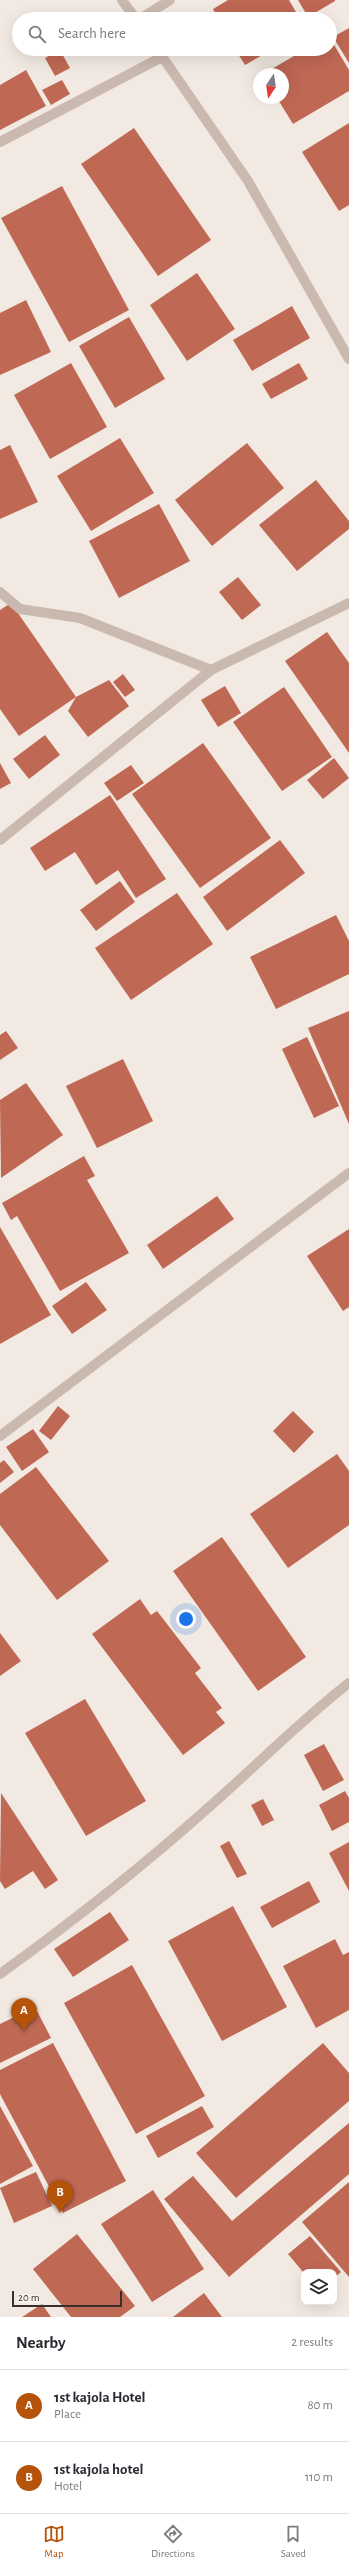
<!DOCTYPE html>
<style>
:root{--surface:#fff;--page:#f7f7f7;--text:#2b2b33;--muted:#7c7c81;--line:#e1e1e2;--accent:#b45309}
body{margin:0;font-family:"Alegreya Sans",sans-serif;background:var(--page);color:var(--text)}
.controls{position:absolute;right:12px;bottom:12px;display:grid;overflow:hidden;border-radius:8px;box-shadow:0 4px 16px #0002}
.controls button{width:36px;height:36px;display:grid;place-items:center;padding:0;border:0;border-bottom:1px solid var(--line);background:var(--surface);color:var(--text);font:20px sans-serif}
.compass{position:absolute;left:253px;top:68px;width:36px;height:36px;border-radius:50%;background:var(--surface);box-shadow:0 4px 16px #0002;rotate:193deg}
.scale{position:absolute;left:12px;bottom:10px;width:110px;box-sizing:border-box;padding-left:4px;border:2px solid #392f2c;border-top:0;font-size:11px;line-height:14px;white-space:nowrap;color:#392f2c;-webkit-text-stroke:3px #faf4ee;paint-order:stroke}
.you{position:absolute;left:186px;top:1619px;width:14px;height:14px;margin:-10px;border:3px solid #fff;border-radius:50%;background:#1a73e8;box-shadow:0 0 0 6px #1a73e833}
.badge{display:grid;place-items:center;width:26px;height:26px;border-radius:50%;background:var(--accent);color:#fff;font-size:13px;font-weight:700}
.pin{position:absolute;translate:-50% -33px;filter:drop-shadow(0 1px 2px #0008)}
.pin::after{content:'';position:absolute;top:21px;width:14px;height:12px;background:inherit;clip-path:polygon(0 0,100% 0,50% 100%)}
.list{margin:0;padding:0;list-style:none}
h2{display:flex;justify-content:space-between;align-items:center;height:52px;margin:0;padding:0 16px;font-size:17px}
h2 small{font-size:13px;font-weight:400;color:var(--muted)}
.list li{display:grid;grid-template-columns:26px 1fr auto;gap:12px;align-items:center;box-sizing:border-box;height:72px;padding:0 16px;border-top:1px solid var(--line)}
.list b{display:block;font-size:15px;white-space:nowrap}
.list p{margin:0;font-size:13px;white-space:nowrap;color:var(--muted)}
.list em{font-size:13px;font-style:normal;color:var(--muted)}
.icon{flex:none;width:22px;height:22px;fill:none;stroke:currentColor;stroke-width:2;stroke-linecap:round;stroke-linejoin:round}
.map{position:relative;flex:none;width:349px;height:2317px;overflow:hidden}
.search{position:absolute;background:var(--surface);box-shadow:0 4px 16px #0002;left:12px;right:12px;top:12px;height:44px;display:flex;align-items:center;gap:10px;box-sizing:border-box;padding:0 14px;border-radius:22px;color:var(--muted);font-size:15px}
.sheet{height:196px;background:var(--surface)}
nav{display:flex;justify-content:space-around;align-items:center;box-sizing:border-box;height:56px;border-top:1px solid var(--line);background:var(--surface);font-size:11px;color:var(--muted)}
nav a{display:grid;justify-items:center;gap:2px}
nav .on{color:var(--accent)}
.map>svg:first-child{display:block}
</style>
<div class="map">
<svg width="349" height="2317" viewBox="0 0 349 2317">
<rect width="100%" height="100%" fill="#f2eae2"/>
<g fill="#bf6854">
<path d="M228,0H289L300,19H218L213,9Z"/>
<path d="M298,0H335V1L308,17Z"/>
<path d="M349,28V63L333,37Z"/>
<path d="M330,38L349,70V91L293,124L277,98H283V74H263L306,49H330Z"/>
<path d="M235,49H273L245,65Z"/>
<path d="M60,50L70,68L55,76L45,58Z"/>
<path d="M26,70L46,106L0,130V85Z"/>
<path d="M62,80L70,94L51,105L42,90Z"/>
<path d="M349,123V205L339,211L302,152Z"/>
<path d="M134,128L211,240L158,276L81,164Z"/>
<path d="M62,186L129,310L69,342L1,218Z"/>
<path d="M197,273L235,329L187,361L150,305Z"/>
<path d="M26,300L51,352L0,375V313Z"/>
<path d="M292,306L310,338L252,371L233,340Z"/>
<path d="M129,317L165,379L115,408L79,346Z"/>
<path d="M71,363L107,427L50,459L14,395Z"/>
<path d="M299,363L308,379L271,399L262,384Z"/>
<path d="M120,438L154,493L91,531L57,476Z"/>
<path d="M247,443L284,488L212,546L175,500Z"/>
<path d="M10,445L38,502L0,519V450Z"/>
<path d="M316,480L349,521V529L297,571L259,525Z"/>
<path d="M159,504L190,561L119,598L89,541Z"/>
<path d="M238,577L261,605L242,620L219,592Z"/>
<path d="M11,603L76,697L19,736L0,709V610Z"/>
<path d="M327,632L349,663V753L285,661Z"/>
<path d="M123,674L135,690L125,697L113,682Z"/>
<path d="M109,680L129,706L88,737L68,711L76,697Z"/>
<path d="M225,686L241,713L218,727L201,700Z"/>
<path d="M284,687L332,757L282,791L233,722Z"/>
<path d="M45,735L60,755L29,779L13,759Z"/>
<path d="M203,743L271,838L200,888L132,794Z"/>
<path d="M334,758L349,778L323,799L307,780Z"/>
<path d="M0,763L11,783L0,789Z"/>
<path d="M131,765L144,783L117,801L104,783Z"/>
<path d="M110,795L166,879L136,898L118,870L96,885L75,852L45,871L30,848Z"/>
<path d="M280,840L305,873L227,931L203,897Z"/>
<path d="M120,881L135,902L96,931L80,910Z"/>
<path d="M177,893L213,944L131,1000L95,948Z"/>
<path d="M336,915L349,941V974L276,1009L250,957Z"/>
<path d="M349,1011V1124L308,1028Z"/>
<path d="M6,1031L18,1048L0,1060V1035Z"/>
<path d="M307,1037L339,1106L314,1118L282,1049Z"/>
<path d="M123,1059L153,1121L97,1148L66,1086Z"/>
<path d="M26,1083L63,1135L1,1178L0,1100Z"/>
<path d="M84,1156L95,1176L87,1180L129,1253L60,1291L17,1216L11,1220L2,1203Z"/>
<path d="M217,1196L234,1219L163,1269L147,1245Z"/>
<path d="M0,1227L51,1315L0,1344Z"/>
<path d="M349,1229V1307L343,1311L307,1256Z"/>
<path d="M86,1282L107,1310L72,1334L52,1306Z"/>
<path d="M58,1406L70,1416L51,1440L39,1431Z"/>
<path d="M293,1411L314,1432L294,1453L273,1431Z"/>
<path d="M33,1429L49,1452L22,1471L6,1447Z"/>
<path d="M337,1454L349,1471V1525L288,1568L250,1514Z"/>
<path d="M4,1460L14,1472L0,1483V1463Z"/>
<path d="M36,1467L109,1561L57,1600L0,1525V1494Z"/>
<path d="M222,1537L306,1657L258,1691L173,1571Z"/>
<path d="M140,1599L151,1615L157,1611L201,1668L195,1673L222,1708L216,1712L225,1723L183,1755L92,1634Z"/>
<path d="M0,1633L21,1661L0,1676Z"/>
<path d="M85,1699L146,1801L86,1836L25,1733Z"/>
<path d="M324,1744L344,1780L323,1791L304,1755Z"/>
<path d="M345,1791L349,1798V1822L332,1831L319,1805Z"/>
<path d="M1,1793L58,1880L45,1889L33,1871L5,1889L0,1881Z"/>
<path d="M263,1799L274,1820L262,1826L251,1805Z"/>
<path d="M229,1841L247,1874L237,1878L220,1846Z"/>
<path d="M349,1842V1891L329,1853Z"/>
<path d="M309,1881L320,1902L272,1928L260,1907Z"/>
<path d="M233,1906L287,2007L222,2041L168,1941Z"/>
<path d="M110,1912L129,1940L73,1977L54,1949Z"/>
<path d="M335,1939L343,1955L349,1952V2010L316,2028L283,1966Z"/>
<path d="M132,1965L205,2096L136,2134L64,2003Z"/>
<path d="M35,2007L51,2038L0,2063V2024Z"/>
<path d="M53,2043L126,2181L63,2213L0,2094V2070Z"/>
<path d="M323,2043L349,2073V2101L236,2198L196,2153Z"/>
<path d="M0,2106L33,2166L0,2184Z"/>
<path d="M202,2106L214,2127L158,2158L146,2136Z"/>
<path d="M349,2123V2174L229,2277L164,2199L193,2176L232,2221Z"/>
<path d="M36,2172L52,2206L14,2223L0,2188Z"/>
<path d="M349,2182V2277L302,2222Z"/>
<path d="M153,2190L204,2269L152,2302L101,2224Z"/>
<path d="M77,2234L135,2306L120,2317H71L33,2269Z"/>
<path d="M310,2236L341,2272L334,2278V2272H303L288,2254Z"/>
<path d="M204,2293L222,2317H173Z"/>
<path d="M42,2304L51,2317H22Z"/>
</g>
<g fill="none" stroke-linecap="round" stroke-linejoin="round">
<g stroke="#cab9ae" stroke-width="10">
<path d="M122,0L136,19"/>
<path d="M140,19L170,0"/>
<path d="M157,49L248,181L349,359"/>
<path d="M0,142L162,57"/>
<path d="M0,592L20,609L80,618L211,670"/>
<path d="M0,840L211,670L349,603"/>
<path d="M0,1436L349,1173"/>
<path d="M0,1974C72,1922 142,1867 208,1808C255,1767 299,1722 349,1683"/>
</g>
</g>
</svg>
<div class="controls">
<button><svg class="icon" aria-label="layers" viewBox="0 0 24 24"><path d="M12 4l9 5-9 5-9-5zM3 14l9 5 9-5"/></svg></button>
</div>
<svg class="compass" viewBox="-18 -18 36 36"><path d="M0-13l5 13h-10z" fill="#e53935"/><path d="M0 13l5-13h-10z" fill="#7c7c81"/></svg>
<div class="scale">20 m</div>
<div class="you"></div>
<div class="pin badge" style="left:24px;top:2031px">A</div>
<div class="pin badge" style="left:60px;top:2213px">B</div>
<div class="search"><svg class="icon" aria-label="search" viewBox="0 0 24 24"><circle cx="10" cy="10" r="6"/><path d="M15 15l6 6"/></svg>Search here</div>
</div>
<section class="sheet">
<h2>Nearby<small>2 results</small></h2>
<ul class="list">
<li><span class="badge">A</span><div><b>1st kajola Hotel</b><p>Place</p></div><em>80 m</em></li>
<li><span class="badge">B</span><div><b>1st kajola hotel</b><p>Hotel</p></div><em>110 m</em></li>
</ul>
</section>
<nav>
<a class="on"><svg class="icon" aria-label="map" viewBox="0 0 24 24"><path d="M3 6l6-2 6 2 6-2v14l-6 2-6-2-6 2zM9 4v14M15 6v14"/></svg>Map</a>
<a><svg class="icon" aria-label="directions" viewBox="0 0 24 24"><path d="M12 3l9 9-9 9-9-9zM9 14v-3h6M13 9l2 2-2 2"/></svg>Directions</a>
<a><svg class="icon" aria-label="saved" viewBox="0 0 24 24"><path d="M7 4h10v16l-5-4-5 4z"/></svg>Saved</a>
</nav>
